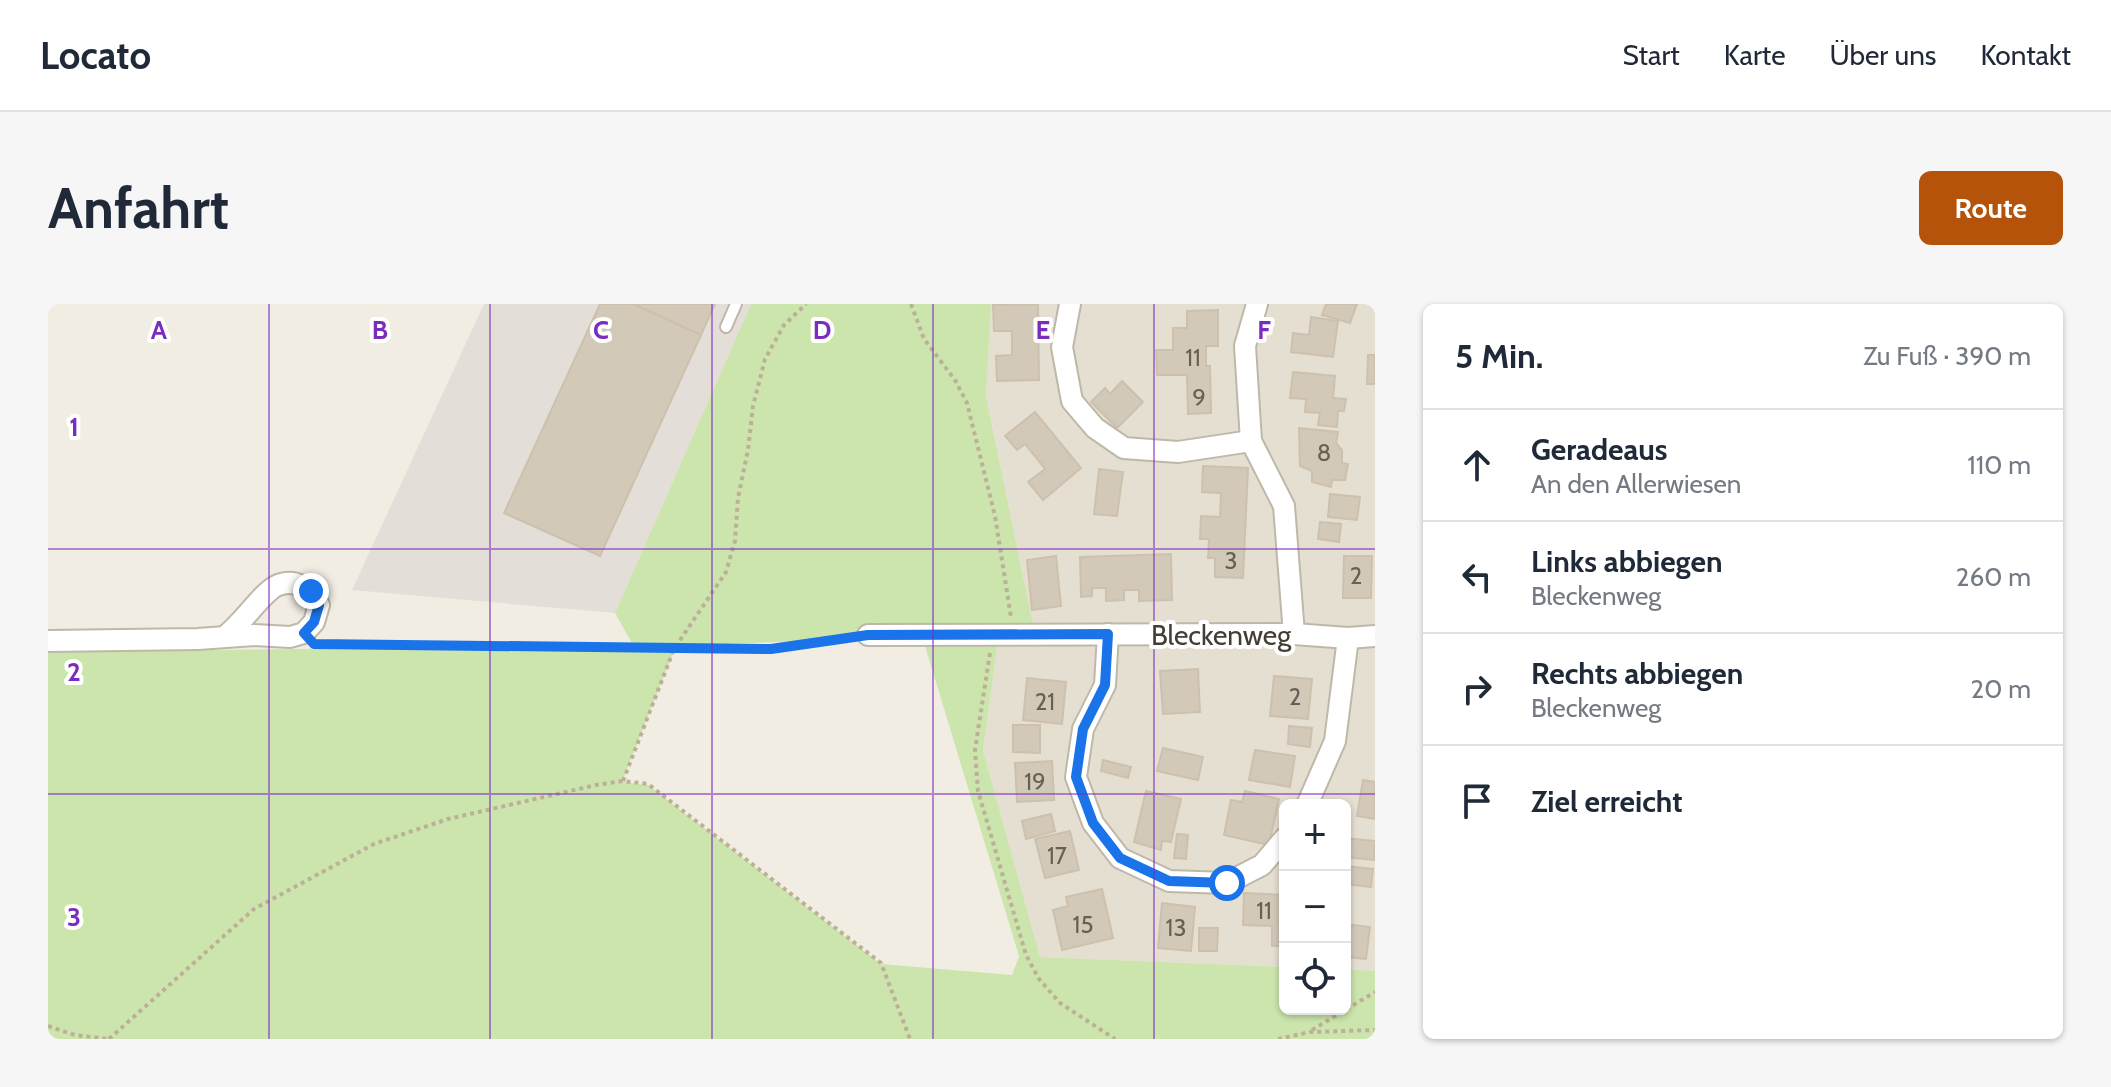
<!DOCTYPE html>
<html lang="de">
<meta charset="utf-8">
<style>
:root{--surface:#fff;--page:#f6f6f7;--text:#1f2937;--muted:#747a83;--line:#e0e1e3;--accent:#b45309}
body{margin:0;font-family:Cabin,sans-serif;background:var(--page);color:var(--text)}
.controls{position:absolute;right:24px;bottom:24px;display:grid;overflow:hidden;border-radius:12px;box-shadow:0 2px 6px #0004}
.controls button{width:72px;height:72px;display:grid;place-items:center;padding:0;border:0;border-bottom:2px solid var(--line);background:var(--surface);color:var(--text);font:40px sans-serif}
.stop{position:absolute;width:24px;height:24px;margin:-18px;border:6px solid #1a73e8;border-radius:50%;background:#fff}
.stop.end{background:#1a73e8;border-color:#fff;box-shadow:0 2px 8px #0008}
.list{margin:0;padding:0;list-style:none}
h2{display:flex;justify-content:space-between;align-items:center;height:104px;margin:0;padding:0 32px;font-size:34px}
h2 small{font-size:26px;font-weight:400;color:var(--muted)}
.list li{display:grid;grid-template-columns:52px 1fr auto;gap:24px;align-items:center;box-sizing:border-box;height:112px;padding:0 32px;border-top:2px solid var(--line)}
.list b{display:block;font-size:30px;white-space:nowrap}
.list p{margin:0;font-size:26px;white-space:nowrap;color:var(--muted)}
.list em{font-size:26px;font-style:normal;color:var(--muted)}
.icon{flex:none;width:44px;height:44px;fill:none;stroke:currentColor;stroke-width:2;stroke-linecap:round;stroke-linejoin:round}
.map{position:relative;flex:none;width:1327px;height:735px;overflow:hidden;border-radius:12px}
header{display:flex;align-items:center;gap:48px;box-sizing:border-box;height:112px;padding:0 40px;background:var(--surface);border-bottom:2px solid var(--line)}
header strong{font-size:38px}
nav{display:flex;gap:44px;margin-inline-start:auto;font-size:28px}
.intro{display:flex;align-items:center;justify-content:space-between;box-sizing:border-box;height:192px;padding:0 48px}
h1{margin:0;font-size:56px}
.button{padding:20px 36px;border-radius:12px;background:var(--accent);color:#fff;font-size:28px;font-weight:700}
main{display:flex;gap:48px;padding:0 48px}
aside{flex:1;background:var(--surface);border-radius:12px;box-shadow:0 2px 6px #0004}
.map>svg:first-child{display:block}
</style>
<header>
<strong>Locato</strong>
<nav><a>Start</a><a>Karte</a><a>Über uns</a><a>Kontakt</a></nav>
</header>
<div class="intro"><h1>Anfahrt</h1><a class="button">Route</a></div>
<main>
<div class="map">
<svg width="1327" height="735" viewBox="0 0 1327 735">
<rect width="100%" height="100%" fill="#f1ede3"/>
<path fill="#e5dfd2" d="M943,0H1327V667L1297,665V501H1237V663L992,653L935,446L951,330H987L938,91Z"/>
<path fill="#e3ded8" d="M436,0H703L567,309L304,286Z"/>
<path fill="#cbe5ad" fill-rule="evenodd" d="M703,0H943L938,92L987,330H951L935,446L992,653L1237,663V705H1297V665L1327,667V735H0V348L585,341L567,309ZM874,332L971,652L964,671L833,660L600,481L574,478L628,342Z"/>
<g fill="#d2c9b9" stroke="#cdc1ad" stroke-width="2">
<path d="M552,0H585L653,31L552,252L456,209Z"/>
<path d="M586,0H667L653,31Z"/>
<path d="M990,0L991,76L949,77L948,52L964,51V27H946L945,1Z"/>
<path d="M1278,0H1309L1302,19L1274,11Z"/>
<path d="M1170,6V42H1158V62H1162L1163,109L1140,110L1139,71H1109L1108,46H1125V24H1139V7Z"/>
<path d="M1263,13L1290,17L1285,53L1243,48L1245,29L1261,31Z"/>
<path d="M1320,51H1327V80H1319Z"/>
<path d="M1245,68L1287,72L1285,94L1298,95L1296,107H1290L1289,123L1270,121L1272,109L1257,108L1258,95L1242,94Z"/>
<path d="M1074,77L1095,98L1069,124L1043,98L1057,84L1062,90Z"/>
<path d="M987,108L1033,164L995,196L980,178L997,165L977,140L969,146L957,132Z"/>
<path d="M1251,124L1290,128L1288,139L1294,146V159L1300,160L1297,176H1284L1283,183L1264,178V167L1252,162Z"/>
<path d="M1155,162L1200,164L1195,274L1167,273V254H1160L1161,235H1152L1153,212L1172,213L1173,189L1154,188Z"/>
<path d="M1051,165L1075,168L1069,212L1046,210Z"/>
<path d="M1282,190L1312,193L1309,216L1280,213Z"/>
<path d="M1272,218L1293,220L1291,238L1270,235Z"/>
<path d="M1123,250L1124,296L1091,297V286H1076V296L1058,297V284H1044V292L1033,293L1032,253Z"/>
<path d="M1008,252L1013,302L984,306L979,256Z"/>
<path d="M1296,252H1324L1323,294H1295Z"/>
<path d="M1150,365L1152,408L1115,410L1112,367Z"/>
<path d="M1226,372L1264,375L1260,415L1222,412Z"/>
<path d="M979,374L1018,378L1014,420L975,416Z"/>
<path d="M965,421H992V449L965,448Z"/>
<path d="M1241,422L1264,424L1262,443L1240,440Z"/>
<path d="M1115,444L1155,453L1150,476L1109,467Z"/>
<path d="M1207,446L1247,452L1242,483L1201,476Z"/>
<path d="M1055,456L1083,463L1080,474L1053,467Z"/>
<path d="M1004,457L1006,496L969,498L967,459Z"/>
<path d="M1315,476L1327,478V515L1309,512Z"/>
<path d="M1098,487L1133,495L1123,538L1114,537L1113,546L1086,538Z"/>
<path d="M1197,487L1231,495L1221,541L1176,531L1183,496L1194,498Z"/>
<path d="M1003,510L1007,527L978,535L974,517Z"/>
<path d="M1022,527L1031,566L997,574L987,535Z"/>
<path d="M1129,530L1140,531L1138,555L1126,554Z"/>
<path d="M1297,534L1327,537L1326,556L1297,553Z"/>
<path d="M1297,562L1325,565L1323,583L1297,580Z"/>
<path d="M1054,585L1065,634L1014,646L1005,606L1020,602L1018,593Z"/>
<path d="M1196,589L1237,591V642H1224V622L1195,621Z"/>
<path d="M1114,599L1147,603L1143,647L1110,644Z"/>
<path d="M1297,620L1322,623L1318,655L1297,653Z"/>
<path d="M1151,624H1170L1169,647H1151Z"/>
</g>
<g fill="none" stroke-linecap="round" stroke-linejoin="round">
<defs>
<path id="service" d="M678,23L688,0"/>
<g id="minor">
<path d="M1022,0L1014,43L1024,97L1047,124L1076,144L1130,148L1203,137"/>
<path d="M1209,0L1197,42L1203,137L1236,202L1246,330"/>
<path d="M1060,330L1057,381L1035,425L1028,473L1045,519L1072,554L1121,577L1179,579L1214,561L1237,534"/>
<path d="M820,331L1246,330L1300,334L1327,332"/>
<path d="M0,337L150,335L206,331L242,333L256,329L266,318L271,301C262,285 248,273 228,282C213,290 194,320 176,333"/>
<path d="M1259,501L1287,437L1300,334"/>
</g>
</defs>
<use href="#service" stroke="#bfb8a9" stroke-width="14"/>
<use href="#minor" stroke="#bfb8a9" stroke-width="24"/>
<g stroke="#bdb098" stroke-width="4" stroke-dasharray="4 4" stroke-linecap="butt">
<path d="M863,0L876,35L907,76L919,99L947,212L963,313"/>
<path d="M272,340L723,345L802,334"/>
<path d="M942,349L927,446L930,487L978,651L991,675L1012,699L1067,735"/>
<path d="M575,477L626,345L678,268L687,237L690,194L700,146L705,102L717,55L736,21L758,0"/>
<path d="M0,722L27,731L60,735"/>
<path d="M1264,726L1327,688"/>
<path d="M61,735L206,605L326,540L400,515L548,481L575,477L600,480L833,659L862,735"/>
<path d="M1230,735L1262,728L1327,726"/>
</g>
<use href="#service" stroke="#fff" stroke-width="10"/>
<use href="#minor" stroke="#fff" stroke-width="20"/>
</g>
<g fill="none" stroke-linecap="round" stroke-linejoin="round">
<path stroke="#1a73e8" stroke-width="10" d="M263,287L271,301L266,318L256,329L266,340L723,345L820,331L1060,330L1057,381L1035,425L1028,473L1045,519L1072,554L1121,577L1179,579"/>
</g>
<path fill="none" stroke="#7b2cbf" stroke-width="2" stroke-opacity="0.55" d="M221,0V735M442,0V735M664,0V735M885,0V735M1106,0V735M0,245H1327M0,490H1327"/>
<g text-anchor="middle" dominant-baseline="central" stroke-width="8" stroke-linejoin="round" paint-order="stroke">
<g font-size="24" fill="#676055">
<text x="1145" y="53">11</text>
<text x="1151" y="93">9</text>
<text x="1276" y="148">8</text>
<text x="1183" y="256">3</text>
<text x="1308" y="271">2</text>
<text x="1247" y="392">2</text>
<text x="997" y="397">21</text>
<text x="987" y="477">19</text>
<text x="1009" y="551">17</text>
<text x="1216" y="606">11</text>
<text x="1035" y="620">15</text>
<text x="1128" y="623">13</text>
</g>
<g font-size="28" fill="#433d34" stroke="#fff">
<text x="1173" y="331">Bleckenweg</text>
</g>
</g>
<g font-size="26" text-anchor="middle" font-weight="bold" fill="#7b2cbf" stroke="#fff" stroke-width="8" stroke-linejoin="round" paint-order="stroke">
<text x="111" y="35">A</text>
<text x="332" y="35">B</text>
<text x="553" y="35">C</text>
<text x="774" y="35">D</text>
<text x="995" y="35">E</text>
<text x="1216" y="35">F</text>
<text x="26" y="132">1</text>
<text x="26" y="377">2</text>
<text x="26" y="622">3</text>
</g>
</svg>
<div class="controls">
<button>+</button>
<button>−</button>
<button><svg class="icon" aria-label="locate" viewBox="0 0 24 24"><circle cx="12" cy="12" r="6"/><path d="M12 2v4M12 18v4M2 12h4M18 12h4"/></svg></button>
</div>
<div class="stop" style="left:1179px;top:579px"></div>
<div class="stop end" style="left:263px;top:287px"></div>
</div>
<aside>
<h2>5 Min.<small>Zu Fuß · 390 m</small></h2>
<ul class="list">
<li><svg class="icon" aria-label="ahead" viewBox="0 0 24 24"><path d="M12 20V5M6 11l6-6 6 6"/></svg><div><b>Geradeaus</b><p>An den Allerwiesen</p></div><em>110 m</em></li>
<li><svg class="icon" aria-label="left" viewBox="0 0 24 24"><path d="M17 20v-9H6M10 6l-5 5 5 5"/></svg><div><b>Links abbiegen</b><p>Bleckenweg</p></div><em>260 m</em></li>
<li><svg class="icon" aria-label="right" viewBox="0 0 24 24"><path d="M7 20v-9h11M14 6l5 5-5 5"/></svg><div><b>Rechts abbiegen</b><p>Bleckenweg</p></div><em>20 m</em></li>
<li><svg class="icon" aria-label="arrive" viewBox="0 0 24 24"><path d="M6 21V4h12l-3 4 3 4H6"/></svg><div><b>Ziel erreicht</b></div></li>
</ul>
</aside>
</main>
